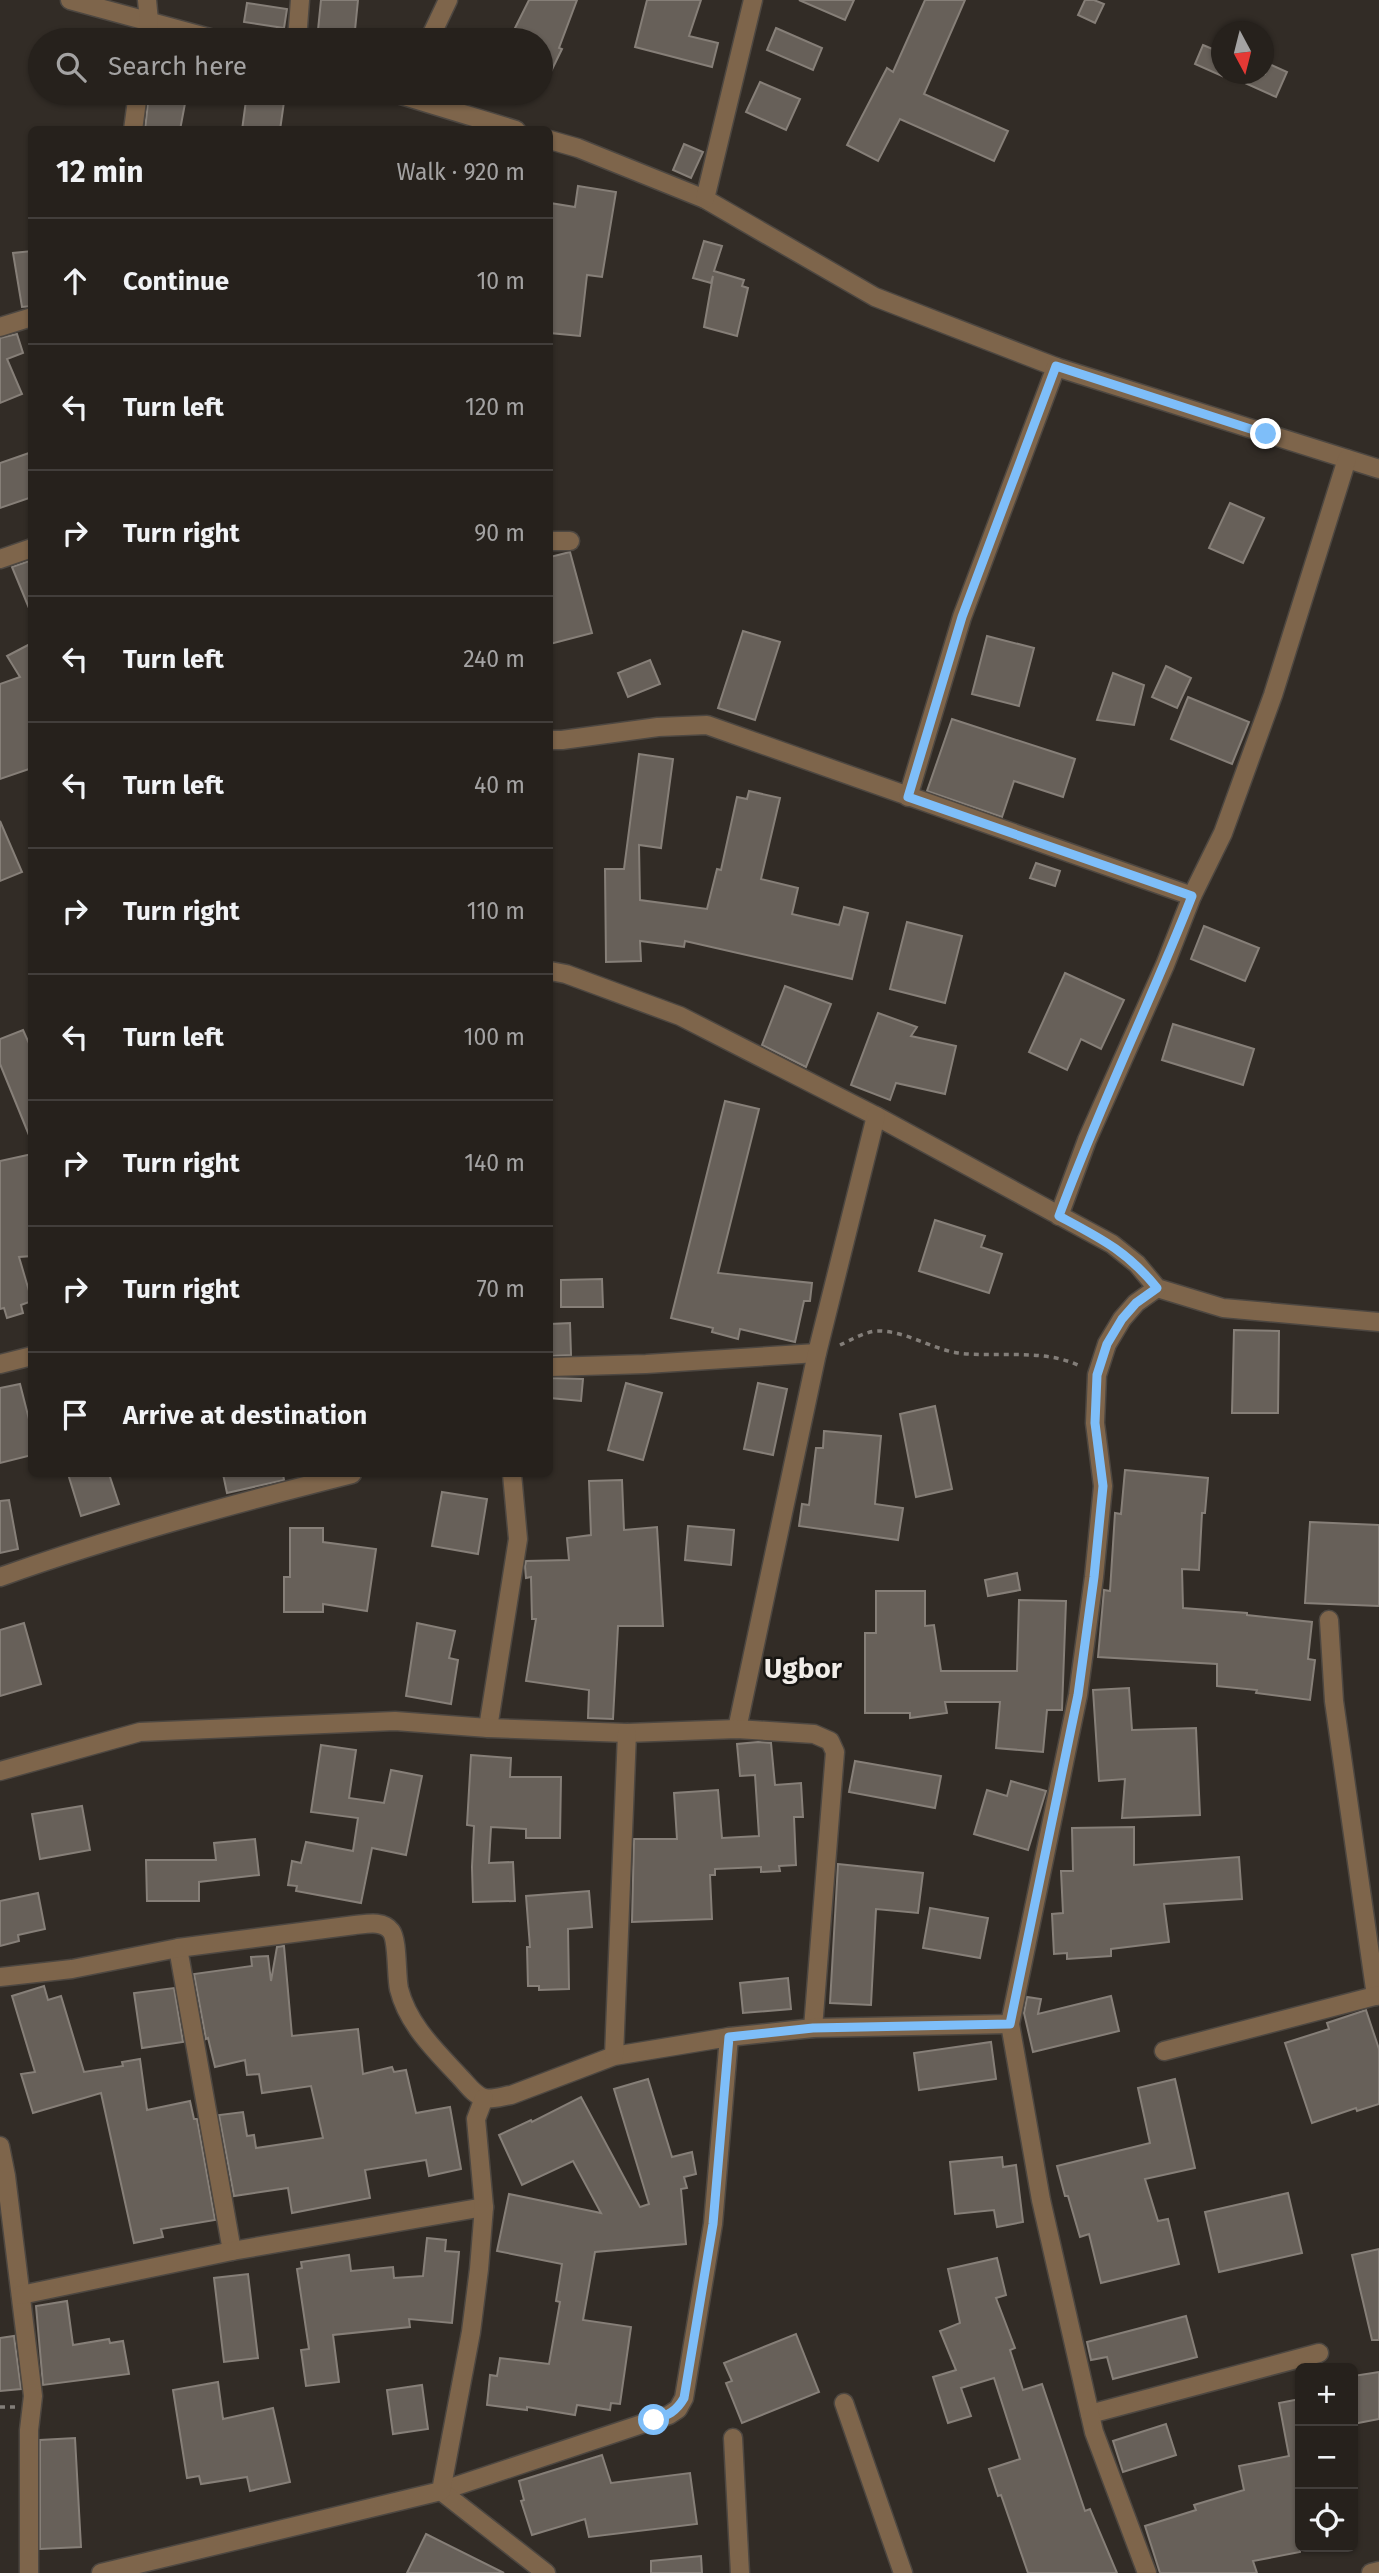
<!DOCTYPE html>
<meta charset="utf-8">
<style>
:root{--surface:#26211c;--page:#2e2925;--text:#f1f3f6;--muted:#a4a3a3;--line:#423e3b}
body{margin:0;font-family:"Fira Sans",sans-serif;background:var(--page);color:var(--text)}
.controls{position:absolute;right:21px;bottom:21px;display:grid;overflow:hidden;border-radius:10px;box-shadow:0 2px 5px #0004}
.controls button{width:63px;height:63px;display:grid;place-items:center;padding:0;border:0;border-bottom:2px solid var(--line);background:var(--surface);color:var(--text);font:35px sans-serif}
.compass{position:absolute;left:1211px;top:21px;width:63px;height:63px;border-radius:50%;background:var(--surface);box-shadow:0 2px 5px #0004;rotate:173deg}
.stop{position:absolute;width:21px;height:21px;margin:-16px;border:5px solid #7ebef9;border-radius:50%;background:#fff}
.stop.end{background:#7ebef9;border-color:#fff;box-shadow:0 2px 7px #0008}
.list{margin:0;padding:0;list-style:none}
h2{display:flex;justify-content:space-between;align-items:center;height:91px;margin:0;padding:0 28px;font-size:30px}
h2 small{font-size:23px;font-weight:400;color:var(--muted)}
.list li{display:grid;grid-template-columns:46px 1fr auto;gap:21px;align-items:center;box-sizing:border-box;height:126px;padding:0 28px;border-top:2px solid var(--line)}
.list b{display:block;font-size:26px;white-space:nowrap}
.list em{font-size:23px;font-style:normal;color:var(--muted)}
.icon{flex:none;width:38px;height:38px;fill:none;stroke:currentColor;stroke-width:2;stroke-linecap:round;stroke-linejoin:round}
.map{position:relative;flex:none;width:1379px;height:2573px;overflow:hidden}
.search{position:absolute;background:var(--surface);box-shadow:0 2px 5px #0004;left:28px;top:28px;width:525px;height:77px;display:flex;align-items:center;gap:18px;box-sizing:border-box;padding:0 24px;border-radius:38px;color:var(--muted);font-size:26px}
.panel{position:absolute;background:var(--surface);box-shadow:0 2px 5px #0004;left:28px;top:126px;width:525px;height:1351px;border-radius:10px}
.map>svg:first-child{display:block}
</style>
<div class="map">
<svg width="1379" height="2573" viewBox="0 0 1379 2573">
<rect width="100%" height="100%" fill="#322c26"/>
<g fill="#676059" stroke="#867f78" stroke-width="2">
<path d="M321,0H358L354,40H317Z"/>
<path d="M529,0H577L559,48L562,49L541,92V40H509Z"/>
<path d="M647,0H701L689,36L718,43L712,67L635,47Z"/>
<path d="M799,0H854L845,20Z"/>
<path d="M925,0H965L924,94L1008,131L994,161L900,119L878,161L847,145L887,68L893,72Z"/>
<path d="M1085,0H1094L1104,4L1095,23L1078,15Z"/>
<path d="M247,3L287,9L284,28L244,22Z"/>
<path d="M776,28L822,48L813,70L767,50Z"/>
<path d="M1203,45L1222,53V76L1195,64Z"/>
<path d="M1269,64L1287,72L1276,97L1225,74H1265Z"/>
<path d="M760,82L800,99L786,130L746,112Z"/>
<path d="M149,93H187L180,130H145Z"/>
<path d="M247,93L285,95L280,130H242Z"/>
<path d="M684,144L703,152L691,178L673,170Z"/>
<path d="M578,186L616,192L602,277L587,275L580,336L550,333V203L575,207Z"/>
<path d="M704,241L722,246L714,271L744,280L742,286L748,288L737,336L704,327L713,276L711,283L693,278Z"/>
<path d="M32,251V306L22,307L13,253Z"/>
<path d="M17,334L23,353L7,359L22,394L0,403V338Z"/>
<path d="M32,452V497L0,508V463Z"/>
<path d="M1230,503L1264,518L1243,563L1209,548Z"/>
<path d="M570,552L592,633L550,644V557Z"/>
<path d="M32,560V613H31L12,567Z"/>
<path d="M743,631L780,642L755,720L718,708Z"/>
<path d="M987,636L1034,648L1019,706L972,694Z"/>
<path d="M32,643V768L0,779V684L20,677L7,656Z"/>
<path d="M650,660L660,684L628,697L618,673Z"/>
<path d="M1166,666L1191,678L1177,708L1152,697Z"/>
<path d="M1113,673L1144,685L1134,725L1097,720Z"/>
<path d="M1188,697L1249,722L1232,764L1171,739Z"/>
<path d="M952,719L1075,759L1063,797L1014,781L1002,817L927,791Z"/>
<path d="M639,754L673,759L661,848L639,845L640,900L707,909L717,869L721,870L737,797L747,799L749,791L780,798L761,879L798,888L792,914L839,925L844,907L868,913L852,979L685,941L684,947L640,941L641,961L606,962L605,869H624Z"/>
<path d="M0,821L22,872L0,881Z"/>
<path d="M1036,863L1060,871L1055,886L1030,878Z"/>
<path d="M907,922L962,936L945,1003L890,989Z"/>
<path d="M1204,926L1259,948L1245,981L1191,959Z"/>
<path d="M1065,973L1124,1000L1101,1049L1081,1039L1067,1070L1029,1052Z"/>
<path d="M785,986L831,1004L806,1067L762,1045Z"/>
<path d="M878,1013L917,1027L911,1036L956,1046L945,1094L896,1083L890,1100L851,1085Z"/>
<path d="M1173,1024L1254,1049L1243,1085L1162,1060Z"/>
<path d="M23,1030L32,1050L31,1140L0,1064V1039Z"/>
<path d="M725,1101L759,1109L718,1273L812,1283L810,1301H804L795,1342L740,1329L738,1339L712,1332L713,1328L671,1318Z"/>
<path d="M32,1154V1256L19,1257L32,1301L21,1305L23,1313L7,1318L4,1308L0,1309V1161Z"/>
<path d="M935,1220L985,1236L981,1247L1002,1254L989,1293L919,1271Z"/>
<path d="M602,1279L603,1307H561V1280Z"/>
<path d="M570,1323L571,1355L550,1356V1324Z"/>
<path d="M1234,1330L1279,1331L1278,1413H1232Z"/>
<path d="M550,1378L583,1379L581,1401L550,1398Z"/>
<path d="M626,1383L662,1393L643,1460L608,1450Z"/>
<path d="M758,1383L787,1389L773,1455L744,1449Z"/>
<path d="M20,1384L32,1431V1455L0,1463V1388Z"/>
<path d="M935,1406L952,1489L916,1497L900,1414Z"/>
<path d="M824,1431L881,1436L875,1504L903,1508L898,1540L799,1526L802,1504L809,1505L816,1448H823Z"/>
<path d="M1125,1470L1208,1478L1205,1513H1202L1199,1570L1182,1569L1183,1608L1247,1613V1615L1312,1622L1308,1659L1315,1660L1310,1700L1256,1693L1257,1690L1217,1686V1664L1098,1657L1104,1590L1110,1591L1115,1513L1121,1514Z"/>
<path d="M68,1474H109L119,1504L81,1516Z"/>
<path d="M223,1474H283L284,1480L227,1493Z"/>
<path d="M622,1480L624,1530L657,1527L663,1626H618L613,1719L588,1718L589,1690L526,1681L536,1619H532L531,1577L526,1578L525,1566L526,1561L569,1560L567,1538L591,1535L589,1481Z"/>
<path d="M442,1492L487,1499L478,1554L432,1546Z"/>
<path d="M9,1500L18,1549L0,1553V1501Z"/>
<path d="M1310,1522L1379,1525V1606L1305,1603Z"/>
<path d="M688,1526L734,1530L731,1565L685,1560Z"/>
<path d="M290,1528H323V1542L376,1549L367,1611L323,1604V1612H284V1577H290Z"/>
<path d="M1017,1573L1020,1590L988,1596L985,1580Z"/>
<path d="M876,1591H925V1626L934,1625L941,1671H1017L1019,1600L1066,1601L1062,1710H1047L1043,1752L996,1748L1000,1702H945L947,1713L910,1718V1713H865V1633H876Z"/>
<path d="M24,1623L41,1684L0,1696V1630Z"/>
<path d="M417,1623L455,1631L449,1658L458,1660L451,1704L406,1696Z"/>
<path d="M1129,1688L1132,1730L1196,1728L1200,1815L1122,1818L1125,1779L1099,1781L1093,1690Z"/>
<path d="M758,1742L771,1743L775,1785L801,1783L803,1817H794L796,1865L779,1866L780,1871L761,1872V1867L715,1869V1875H710L712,1919L632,1922L634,1839H677L674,1793L718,1790L722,1838L759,1836L755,1775L740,1776L737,1744Z"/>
<path d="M321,1745L356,1750L349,1798L384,1803L391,1770L422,1776L406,1855L372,1848L361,1903L296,1891L297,1886L288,1885L292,1861L301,1863L306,1842L353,1851L358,1818L311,1812Z"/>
<path d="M471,1755L511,1758L510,1777H561L560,1838H526V1829L491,1827L489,1863L513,1862L515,1901L473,1902L472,1867L474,1826L467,1825Z"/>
<path d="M855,1761L941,1776L935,1808L849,1792Z"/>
<path d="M1011,1781L1046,1791L1028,1850L974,1834L987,1790L1007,1796Z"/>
<path d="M82,1806L90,1850L40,1859L32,1814Z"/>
<path d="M1134,1827V1865L1239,1857L1242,1899L1164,1904L1169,1942L1111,1949V1956L1067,1959V1953L1054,1954L1052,1914L1063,1913L1061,1871H1073L1072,1828Z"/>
<path d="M255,1839L259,1875L199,1882V1901H147L146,1860H216L214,1843Z"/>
<path d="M838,1864L923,1873L918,1913L876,1909L871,2005L830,2003Z"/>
<path d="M589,1891L592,1927L568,1929L569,1989L539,1990V1986H528L527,1947H530L526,1896Z"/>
<path d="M38,1893L45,1929L18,1935L19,1941L0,1946V1901Z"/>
<path d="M930,1908L988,1918L980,1958L923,1948Z"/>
<path d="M284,1946L292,2036L358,2029L363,2074L392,2067L394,2072L406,2070L416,2113L450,2107L461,2169L429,2176L426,2160L365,2170L370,2198L292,2213L288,2188L234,2196L219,2115L243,2112L247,2136L254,2135L256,2148L323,2138L311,2086L262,2093L259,2074L247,2075L245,2060L215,2067L208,2038L206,2039L194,1974L252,1966L251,1957L268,1956L271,1981L277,1947Z"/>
<path d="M788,1978L791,2009L743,2013L740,1983Z"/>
<path d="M44,1986L48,2000L61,1996L84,2072L123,2066L122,2062L140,2059L147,2110L190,2101L194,2119H197L215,2220L161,2229L163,2237L134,2243L101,2093L33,2113L21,2074L35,2072L12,1996Z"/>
<path d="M174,1988L183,2042L142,2048L134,1993Z"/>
<path d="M1111,1996L1119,2031L1033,2052L1024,2013L1027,1997L1041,1999L1038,2014Z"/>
<path d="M1366,2010L1379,2049V2104L1357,2111L1356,2108L1312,2123L1285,2043L1329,2029L1327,2023Z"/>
<path d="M991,2042L996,2079L919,2090L914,2053Z"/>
<path d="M648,2079L672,2157L692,2152L696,2174L684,2177L687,2188L681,2189L686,2244L595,2252L583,2320L631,2327L620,2404L611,2403L610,2410L577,2405L575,2415L527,2407V2410L487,2405L490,2375L497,2376L500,2358L549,2364L560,2302L556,2301L562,2264L497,2251L509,2194L601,2213L573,2161L522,2185L499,2135L531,2120L532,2122L581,2097L640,2207L649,2204L614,2089Z"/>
<path d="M1175,2079L1195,2168L1145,2179L1158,2221L1168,2219L1179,2264L1101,2283L1089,2234L1080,2237L1068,2196H1065L1057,2166L1150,2143L1138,2088Z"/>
<path d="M1002,2157L1003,2167L1016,2165L1023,2222L997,2227L994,2210L955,2214L950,2162Z"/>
<path d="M1288,2193L1302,2253L1219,2272L1205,2212Z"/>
<path d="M427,2238L446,2240L445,2251L459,2252L452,2323L409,2319L410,2327L333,2335L339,2382L306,2386L301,2350L309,2349L297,2269L302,2268L301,2262L349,2255L351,2271L393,2267L394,2278L423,2276Z"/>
<path d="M1379,2249V2340H1372L1352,2255Z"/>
<path d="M997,2258L1006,2295L996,2298L1015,2348L1010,2350L1023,2390L1042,2384L1085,2511L1090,2509L1117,2573H1028L1001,2495L998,2496L989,2469L1020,2459L994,2378L961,2388L971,2416L948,2423L933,2377L956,2370L940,2331L960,2323L948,2269Z"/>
<path d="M248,2274L258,2358L224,2362L214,2278Z"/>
<path d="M67,2301L73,2345L109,2339L110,2343L123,2341L129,2374L43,2385L36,2306Z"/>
<path d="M1186,2316L1197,2357L1113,2379L1107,2357L1091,2360L1087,2342Z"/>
<path d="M796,2334L819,2392L742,2423L726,2383L732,2381L724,2363Z"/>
<path d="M14,2336L21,2389L0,2391V2338Z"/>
<path d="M1379,2372V2419L1353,2424V2376Z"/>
<path d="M218,2382L223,2419L273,2408L290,2482L250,2491L247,2477L201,2484L199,2476L187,2478L173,2390Z"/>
<path d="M422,2385L428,2429L393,2434L387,2390Z"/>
<path d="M1300,2399V2552L1253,2561L1257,2573H1160L1145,2526L1196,2510L1194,2505L1244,2490L1239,2466L1289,2456L1279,2403Z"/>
<path d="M1166,2424L1176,2455L1123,2472L1113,2441Z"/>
<path d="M75,2438L81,2547L40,2549V2440Z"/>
<path d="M602,2455L611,2483L690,2473L697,2524L589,2537L585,2519L532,2535L521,2501L524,2500L519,2481Z"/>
<path d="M426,2534L504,2573H407Z"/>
<path d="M701,2556L702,2573H651V2561Z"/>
</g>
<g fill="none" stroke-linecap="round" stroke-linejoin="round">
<defs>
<g id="minor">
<path d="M70,0L217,40"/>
<path d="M146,40L149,21L147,0"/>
<path d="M297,40L300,0"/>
<path d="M429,40L448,0"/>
<path d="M394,93L516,130"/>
<path d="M133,130L138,93"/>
<path d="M550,140L578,148L705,199L875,297L1056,367L1379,469"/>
<path d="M705,199L753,0"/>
<path d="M0,327L32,317"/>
<path d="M550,541H570"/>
<path d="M0,559L32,548"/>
<path d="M550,740H562L658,727L707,725L1192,896"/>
<path d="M908,797L962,617L1056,367"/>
<path d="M550,971L566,974L680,1016L876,1116L1112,1244L1137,1264L1157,1288L1223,1308L1379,1322"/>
<path d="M1059,1216L1087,1140L1165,965L1192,896L1223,833L1273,695L1347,459"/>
<path d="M0,1364L32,1356"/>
<path d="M550,1367L646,1364L817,1353"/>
<path d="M0,1577C115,1536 233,1504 352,1474"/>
<path d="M1329,1620L1334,1701L1376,1996"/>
<path d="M488,1728L518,1539L512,1474"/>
<path d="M737,1729L817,1353L876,1116"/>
<path d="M0,1771L140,1732L395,1721L488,1728L627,1733L737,1729L814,1734L830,1741L835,1752L813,2028"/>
<path d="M178,1948L232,2251"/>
<path d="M0,1977L72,1969L178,1948L355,1925C366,1924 383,1920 391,1931C398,1940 396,1975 399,1989C408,2025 436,2051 460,2077C467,2084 474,2095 484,2098C493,2100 503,2096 511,2095L614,2056L729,2037L813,2028L1010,2024"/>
<path d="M1164,2051L1379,1995"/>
<path d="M614,2056L627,1733"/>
<path d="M0,2146L6,2176L33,2396L29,2430V2573"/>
<path d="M21,2295L232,2251L484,2207"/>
<path d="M844,2403L903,2573"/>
<path d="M1090,2414L1319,2353"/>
<path d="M733,2438L740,2573"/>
<path d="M441,2491L669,2415L678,2409L684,2398L713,2224L729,2037"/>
<path d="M441,2491L546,2573"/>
<path d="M101,2573L441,2491L471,2332L479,2269L484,2207L476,2119L484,2098"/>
<path d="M1147,2573L1094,2432L1041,2200L1010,2024L1078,1695L1094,1577L1103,1486L1095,1423L1097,1375L1107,1344L1122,1319L1136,1303L1157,1288"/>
<path d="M1371,2573L1379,2571"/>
</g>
</defs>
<use href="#minor" stroke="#4d4741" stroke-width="21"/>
<g stroke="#837e79" stroke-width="3.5" stroke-dasharray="5 5" stroke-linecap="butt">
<path d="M840,1345C851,1340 868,1330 880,1331C908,1332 932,1349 958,1353C997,1358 1043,1348 1080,1366"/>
<path d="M0,2407H15"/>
</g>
<use href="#minor" stroke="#7e654b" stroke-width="18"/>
</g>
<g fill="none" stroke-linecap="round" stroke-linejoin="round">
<path stroke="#7ebef9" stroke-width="9" d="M654,2420C668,2415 676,2412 684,2398L713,2224L729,2037L813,2028L1010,2024L1078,1695L1094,1577L1103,1486L1095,1423L1097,1375L1107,1344L1122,1319L1136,1303L1157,1288C1127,1251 1100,1238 1059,1216C1099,1107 1150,1003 1192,896L908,797L962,617L1056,366L1266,434"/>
</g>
<g text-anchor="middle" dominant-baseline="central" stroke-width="5" stroke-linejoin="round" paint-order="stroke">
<g font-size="28" font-weight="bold" fill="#f0ece8" stroke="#171512">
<text x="803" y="1668">Ugbor</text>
</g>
</g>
</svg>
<div class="controls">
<button>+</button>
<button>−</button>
<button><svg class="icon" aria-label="locate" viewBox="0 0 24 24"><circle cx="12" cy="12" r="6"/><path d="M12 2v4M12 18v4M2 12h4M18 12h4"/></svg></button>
</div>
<svg class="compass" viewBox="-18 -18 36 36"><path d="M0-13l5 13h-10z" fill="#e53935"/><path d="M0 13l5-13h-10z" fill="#a4a3a3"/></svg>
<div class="stop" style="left:654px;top:2420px"></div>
<div class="stop end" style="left:1266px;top:434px"></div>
<div class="search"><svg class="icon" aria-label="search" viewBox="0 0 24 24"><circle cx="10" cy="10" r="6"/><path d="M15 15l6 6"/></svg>Search here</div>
<section class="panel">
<h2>12 min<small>Walk · 920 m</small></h2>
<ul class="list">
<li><svg class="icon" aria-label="ahead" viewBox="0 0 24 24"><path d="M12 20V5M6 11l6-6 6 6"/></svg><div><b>Continue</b></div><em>10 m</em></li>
<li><svg class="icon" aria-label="left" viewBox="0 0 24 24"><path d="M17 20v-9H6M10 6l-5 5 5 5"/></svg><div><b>Turn left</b></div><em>120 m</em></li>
<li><svg class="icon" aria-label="right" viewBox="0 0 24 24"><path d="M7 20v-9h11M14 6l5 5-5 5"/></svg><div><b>Turn right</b></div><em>90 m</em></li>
<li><svg class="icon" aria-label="left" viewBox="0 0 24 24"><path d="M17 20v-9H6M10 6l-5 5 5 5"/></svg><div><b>Turn left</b></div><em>240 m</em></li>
<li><svg class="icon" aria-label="left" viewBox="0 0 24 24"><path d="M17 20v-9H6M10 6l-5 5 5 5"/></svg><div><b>Turn left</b></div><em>40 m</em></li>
<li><svg class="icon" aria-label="right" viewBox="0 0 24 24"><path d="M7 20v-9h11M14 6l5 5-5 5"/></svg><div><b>Turn right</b></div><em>110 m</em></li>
<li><svg class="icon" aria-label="left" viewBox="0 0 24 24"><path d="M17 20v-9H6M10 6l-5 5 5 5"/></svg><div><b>Turn left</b></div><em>100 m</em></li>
<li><svg class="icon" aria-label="right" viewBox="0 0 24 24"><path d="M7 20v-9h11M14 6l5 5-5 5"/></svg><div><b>Turn right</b></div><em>140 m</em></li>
<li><svg class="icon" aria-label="right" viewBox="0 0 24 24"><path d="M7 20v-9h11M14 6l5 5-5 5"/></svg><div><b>Turn right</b></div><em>70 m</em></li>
<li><svg class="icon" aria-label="arrive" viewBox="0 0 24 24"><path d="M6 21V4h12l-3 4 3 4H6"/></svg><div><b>Arrive at destination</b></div></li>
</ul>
</section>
</div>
